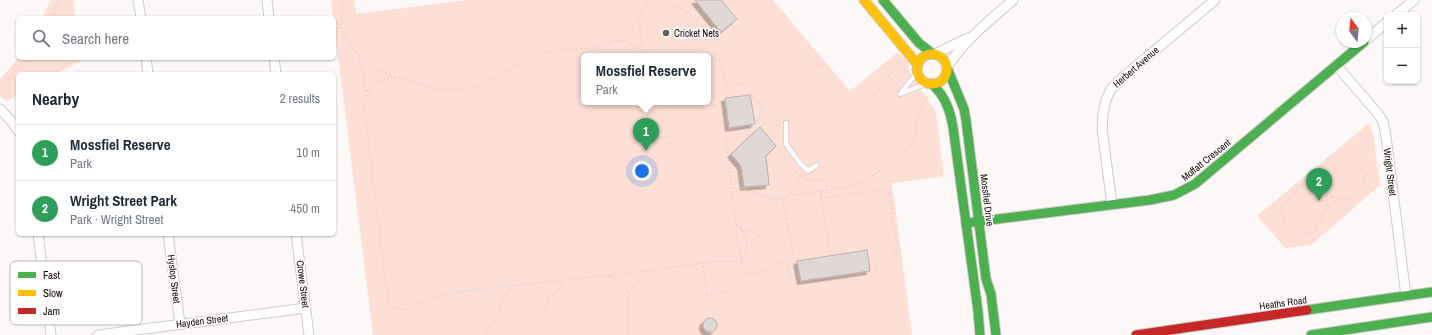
<!DOCTYPE html>
<meta charset="utf-8">
<style>
:root{--surface:#fff;--page:#f6f6f7;--text:#1f2937;--muted:#747a83;--line:#e0e1e3;--accent:#655d5a}
body{margin:0;font-family:"Archivo Narrow",sans-serif;background:var(--page);color:var(--text)}
.controls{position:absolute;right:12px;top:12px;display:grid;overflow:hidden;border-radius:6px;box-shadow:0 1px 3px #0004}
.controls button{width:36px;height:36px;display:grid;place-items:center;padding:0;border:0;border-bottom:1px solid var(--line);background:var(--surface);color:var(--text);font:20px sans-serif}
.compass{position:absolute;left:1336px;top:12px;width:36px;height:36px;border-radius:50%;background:var(--surface);box-shadow:0 1px 3px #0004;rotate:345deg}
.you{position:absolute;left:642px;top:171px;width:14px;height:14px;margin:-10px;border:3px solid #fff;border-radius:50%;background:#1a73e8;box-shadow:0 0 0 6px #1a73e833}
.badge{display:grid;place-items:center;width:26px;height:26px;border-radius:50%;background:var(--accent);color:#fff;font-size:13px;font-weight:700}
.pin{position:absolute;translate:-50% -33px;filter:drop-shadow(0 1px 2px #0008)}
.pin::after{content:'';position:absolute;top:21px;width:14px;height:12px;background:inherit;clip-path:polygon(0 0,100% 0,50% 100%)}
.popup{position:absolute;left:581px;top:53px;width:130px;height:52px;box-sizing:border-box;display:grid;place-content:center;border-radius:6px;background:var(--surface);filter:drop-shadow(0 1px 3px #0005);font-size:13px;white-space:nowrap;color:var(--muted)}
.popup b{font-size:15px;color:var(--text)}
.popup::after{content:'';position:absolute;left:50%;top:100%;margin-left:-8px;border:8px solid transparent;border-top-color:var(--surface)}
.list{margin:0;padding:0;list-style:none}
h2{display:flex;justify-content:space-between;align-items:center;height:52px;margin:0;padding:0 16px;font-size:17px}
h2 small{font-size:13px;font-weight:400;color:var(--muted)}
.list li{display:grid;grid-template-columns:26px 1fr auto;gap:12px;align-items:center;box-sizing:border-box;height:56px;padding:0 16px;border-top:1px solid var(--line)}
.list b{display:block;font-size:15px;white-space:nowrap}
.list p{margin:0;font-size:13px;white-space:nowrap;color:var(--muted)}
.list em{font-size:13px;font-style:normal;color:var(--muted)}
.icon{flex:none;width:22px;height:22px;fill:none;stroke:currentColor;stroke-width:2;stroke-linecap:round;stroke-linejoin:round}
.map{position:relative;flex:none;width:1432px;height:335px;overflow:hidden}
.search{position:absolute;background:var(--surface);box-shadow:0 1px 3px #0004;left:16px;top:16px;width:320px;height:44px;display:flex;align-items:center;gap:10px;box-sizing:border-box;padding:0 14px;border-radius:6px;color:var(--muted);font-size:15px}
.panel{position:absolute;background:var(--surface);box-shadow:0 1px 3px #0004;left:16px;top:72px;width:320px;height:164px;border-radius:6px}
.map>svg:first-child{display:block}
</style>
<div class="map">
<svg width="1432" height="335" viewBox="0 0 1432 335">
<defs>
<filter id="shadow"><feDropShadow dx="-3.5" dy="3.5" stdDeviation="0" flood-color="#0004"/></filter>
</defs>
<rect width="100%" height="100%" fill="#fcf8f7"/>
<g fill="#fddfd6" fill-rule="evenodd">
<path d="M51,0H73L75,18H42Z"/>
<path d="M331,0H354L356,14L466,0H773L850,91L897,53L908,60L910,72L928,100L934,108L936,113L944,176L892,183L912,335H373ZM584,56H708V102H584Z"/>
<path d="M18,58H80V61L57,74H18V95L6,101L0,96V80Z"/>
<path d="M1369,123L1373,132L1380,185L1311,245L1285,248L1257,216Z"/>
</g>
<g fill="#e0d8d5" stroke="#bab2b0" filter="url(#shadow)">
<path d="M695,0H721L737,19L721,32Z"/>
<path d="M750,95L755,124L729,128L725,98Z"/>
<path d="M760,127L776,146L766,156L769,185L744,187L741,166L731,154Z"/>
<path d="M867,250L870,271L801,281L797,261Z"/>
<circle cx="710" cy="325" r="7"/>
</g>
<g fill="none" stroke-linecap="round" stroke-linejoin="round">
<defs>
<g id="lane">
<path d="M901,93L917,72"/>
<path d="M900,94L928,83"/>
<path d="M786,123V144L799,162L808,171L817,165"/>
</g>
<g id="street">
<path d="M138,0L141,18"/>
<path d="M267,0L269,18"/>
<path d="M1396,15L1414,0"/>
<path d="M1366,40L1387,22"/>
<path d="M935,54L968,38"/>
<path d="M146,58L148,74"/>
<path d="M274,58L276,74"/>
<path d="M1336,65L1379,115L1383,122L1386,136L1406,296"/>
<path d="M947,67C965,40 989,21 1013,0"/>
<path d="M0,109L13,123L18,131"/>
<path d="M1112,205L1102,128L1103,114L1106,100L1111,89L1122,78L1215,0"/>
<path d="M38,234L51,335"/>
<path d="M168,234L180,324"/>
<path d="M296,234L309,335"/>
<path d="M98,335L306,308"/>
</g>
<g id="fast">
<path d="M883,0L919,43L933,54"/>
<path d="M948,70L964,109L966,120L986,279L991,294L996,335"/>
<path d="M932,84C945,96 950,110 953,127L978,311L980,335"/>
<path d="M966,223L1150,200L1174,195L1195,184L1364,42"/>
<path d="M1307,310L1432,292"/>
<path d="M1311,335L1432,317"/>
</g>
<g id="slow">
<path d="M864,0L918,65"/>
<circle cx="932" cy="69" r="15"/>
</g>
<path id="jam" d="M1136,335L1307,310"/>
</defs>
<use href="#lane" stroke="#d3cac8" stroke-width="6"/>
<use href="#street" stroke="#d3cac8" stroke-width="11"/>
<use href="#fast" stroke="#d3cac8" stroke-width="11"/>
<use href="#slow" stroke="#d3cac8" stroke-width="11"/>
<use href="#jam" stroke="#d3cac8" stroke-width="11"/>
<g stroke="#d7d5d5" stroke-width="2" stroke-dasharray="1 3" stroke-linecap="butt">
<path d="M343,0L340,25L350,45L358,56L363,73L365,89L367,93"/>
<path d="M667,0C676,8 687,11 696,19C703,26 709,35 715,43"/>
<path d="M52,18L60,0"/>
<path d="M615,41L638,20"/>
<path d="M643,50L639,19L648,0"/>
<path d="M359,56L381,71L395,77"/>
<path d="M648,56C641,49 632,42 622,41C614,40 607,44 599,46C577,53 554,46 533,56C514,65 497,79 477,86C464,90 451,91 438,89C420,87 401,72 382,80C366,88 364,99 365,115L388,302C402,318 414,304 430,299C439,296 448,294 458,292L652,270L718,261L742,262L739,252L726,142C742,133 761,127 762,106L742,83L733,88L727,89L719,60C712,57 705,53 698,56"/>
<path d="M719,60L730,58"/>
<path d="M899,62L907,73"/>
<path d="M0,89L28,58"/>
<path d="M762,106L775,119L778,127"/>
<path d="M866,109L877,92L900,61"/>
<path d="M780,149L782,154L788,160"/>
<path d="M731,182C747,190 778,209 793,191C796,187 798,181 799,176L795,170"/>
<path d="M827,190C861,187 870,179 895,158C900,153 908,149 911,143C919,128 915,112 927,97L922,93"/>
<path d="M820,191L830,256"/>
<path d="M791,193L796,195L827,190L825,180L805,179L799,176"/>
<path d="M1327,195C1365,212 1356,172 1381,164"/>
<path d="M821,198L889,189L897,245L895,254L876,264L877,270L879,271"/>
<path d="M1328,205C1329,194 1319,182 1309,180C1301,185 1284,201 1282,210C1280,218 1290,232 1297,234C1301,236 1309,235 1312,233C1318,230 1323,213 1327,207C1330,204 1334,202 1338,200"/>
<path d="M736,225C748,232 749,248 741,258"/>
<path d="M741,230L757,233L759,239L754,244L746,249"/>
<path d="M759,236L775,223L786,218"/>
<path d="M742,262L746,274C759,273 769,268 780,261L789,266L795,265L782,197"/>
<path d="M702,263L707,295L728,291"/>
<path d="M789,266L791,282"/>
<path d="M608,276L615,278L629,293C627,307 625,321 630,335"/>
<path d="M629,293L644,274L650,271"/>
<path d="M543,313L548,300L566,281"/>
<path d="M486,335L511,286"/>
</g>
<use href="#lane" stroke="#fffefe" stroke-width="4.5"/>
<use href="#street" stroke="#fffefe" stroke-width="9"/>
<use href="#fast" stroke="#4caf50" stroke-width="9"/>
<use href="#slow" stroke="#ffc107" stroke-width="9"/>
<use href="#jam" stroke="#c62828" stroke-width="9"/>
</g>
<circle fill="#655d5a" stroke="#fff" stroke-width="1.5" cx="666" cy="33" r="4"/>
<g text-anchor="middle" dominant-baseline="central" stroke-width="3" stroke-linejoin="round" paint-order="stroke">
<g font-size="10" fill="#140906" stroke="#fff" text-anchor="start">
<text x="674" y="33">Cricket Nets</text>
</g>
<g font-size="10" fill="#140906" stroke="#fff">
<text transform="translate(1136 67) rotate(-41)">Herbert Avenue</text>
<text transform="translate(1206 160) rotate(-39)">Moffatt Crescent</text>
<text transform="translate(1390 172) rotate(83)">Wright Street</text>
<text transform="translate(987 200) rotate(83)">Mossfiel Drive</text>
<text transform="translate(174 279) rotate(83)">Hyslop Street</text>
<text transform="translate(303 284) rotate(83)">Crowe Street</text>
<text transform="translate(1283 303) rotate(-8)">Heaths Road</text>
<text transform="translate(202 321) rotate(-7)">Hayden Street</text>
</g>
</g>
<rect x="10" y="261" width="132" height="64" rx="6" fill="#fff" stroke="#b8b5b4" stroke-width="1"/>
<rect x="18" y="272" width="18" height="6" fill="#4caf50"/>
<rect x="18" y="290" width="18" height="6" fill="#ffc107"/>
<rect x="18" y="308" width="18" height="6" fill="#c62828"/>
<g font-size="11" fill="#140906">
<text x="43" y="279">Fast</text>
<text x="43" y="297">Slow</text>
<text x="43" y="315">Jam</text>
</g>
</svg>
<div class="controls">
<button>+</button>
<button>−</button>
</div>
<svg class="compass" viewBox="-18 -18 36 36"><path d="M0-13l5 13h-10z" fill="#e53935"/><path d="M0 13l5-13h-10z" fill="#747a83"/></svg>
<div class="you"></div>
<div class="pin badge" style="left:646px;top:151px;background:#2e9e5b">1</div>
<div class="popup"><b>Mossfiel Reserve</b>Park</div>
<div class="pin badge" style="left:1319px;top:201px;background:#2e9e5b">2</div>
<div class="search"><svg class="icon" aria-label="search" viewBox="0 0 24 24"><circle cx="10" cy="10" r="6"/><path d="M15 15l6 6"/></svg>Search here</div>
<section class="panel">
<h2>Nearby<small>2 results</small></h2>
<ul class="list">
<li><span class="badge" style="background:#2e9e5b">1</span><div><b>Mossfiel Reserve</b><p>Park</p></div><em>10 m</em></li>
<li><span class="badge" style="background:#2e9e5b">2</span><div><b>Wright Street Park</b><p>Park · Wright Street</p></div><em>450 m</em></li>
</ul>
</section>
</div>
